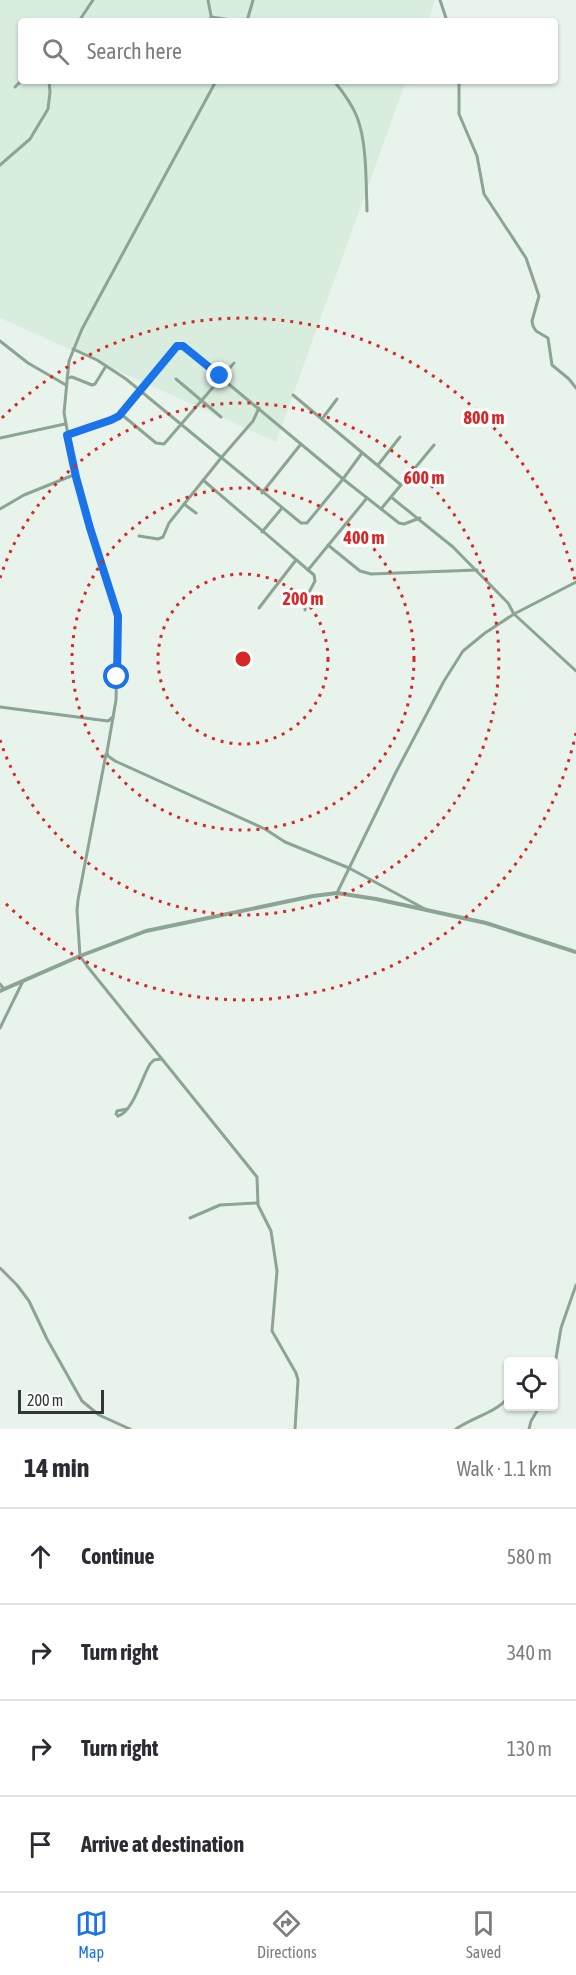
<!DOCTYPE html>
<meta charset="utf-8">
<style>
:root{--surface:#fff;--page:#f7f7f7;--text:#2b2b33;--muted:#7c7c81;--line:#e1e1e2;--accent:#1a73e8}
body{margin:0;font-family:"Asap Condensed",sans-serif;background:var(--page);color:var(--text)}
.controls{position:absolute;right:18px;bottom:18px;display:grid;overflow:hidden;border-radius:6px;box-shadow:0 2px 4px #0004}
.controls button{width:54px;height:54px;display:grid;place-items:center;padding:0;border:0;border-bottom:2px solid var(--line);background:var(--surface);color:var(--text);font:30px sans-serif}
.scale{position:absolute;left:18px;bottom:15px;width:86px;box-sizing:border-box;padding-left:6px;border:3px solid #333834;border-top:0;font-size:16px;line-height:21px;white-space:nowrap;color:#333834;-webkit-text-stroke:4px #fff;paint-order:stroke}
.stop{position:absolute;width:18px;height:18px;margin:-14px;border:4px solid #1a73e8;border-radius:50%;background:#fff}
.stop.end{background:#1a73e8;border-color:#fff;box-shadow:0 2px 6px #0008}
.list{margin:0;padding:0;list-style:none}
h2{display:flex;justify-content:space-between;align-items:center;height:78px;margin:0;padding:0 24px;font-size:26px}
h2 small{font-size:20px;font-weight:400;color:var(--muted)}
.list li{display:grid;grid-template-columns:39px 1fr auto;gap:18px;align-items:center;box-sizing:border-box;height:96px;padding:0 24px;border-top:2px solid var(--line)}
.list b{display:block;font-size:22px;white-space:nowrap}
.list em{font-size:20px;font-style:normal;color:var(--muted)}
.icon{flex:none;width:33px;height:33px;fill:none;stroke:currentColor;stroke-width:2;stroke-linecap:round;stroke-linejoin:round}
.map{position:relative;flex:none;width:576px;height:1429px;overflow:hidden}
.search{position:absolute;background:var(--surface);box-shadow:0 2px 4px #0004;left:18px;right:18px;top:18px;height:66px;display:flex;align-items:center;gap:15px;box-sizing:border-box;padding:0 21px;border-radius:6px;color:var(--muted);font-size:22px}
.sheet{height:462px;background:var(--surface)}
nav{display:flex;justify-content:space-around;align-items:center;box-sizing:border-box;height:84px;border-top:2px solid var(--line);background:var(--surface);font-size:16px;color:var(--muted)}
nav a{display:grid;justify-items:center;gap:3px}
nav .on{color:var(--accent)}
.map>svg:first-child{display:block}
</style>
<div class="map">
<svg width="576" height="1429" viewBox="0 0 576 1429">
<rect width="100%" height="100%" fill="#e8f4eb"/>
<path fill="#d9eddf" d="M0,0H435L428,21H21V81H406L276,442L0,318Z"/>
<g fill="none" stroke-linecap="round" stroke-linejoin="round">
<g stroke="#8ba493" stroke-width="3">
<path d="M208,0L212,21"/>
<path d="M440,0L447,21"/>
<path d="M211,17L238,21"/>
<path d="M79,21L93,0"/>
<path d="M247,21L253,0"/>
<path d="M216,81L82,329L69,361L64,413L76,477L94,543L113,597L118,616L116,700L107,752L108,756L115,761L265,829L285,842L349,868L425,909"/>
<path d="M334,81C343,92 352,104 357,117C367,142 366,184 367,211"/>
<path d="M459,81V114L477,156L484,194L526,258L539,296L532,321L533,326L536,331L548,338L552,365L569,379L576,388"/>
<path d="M15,87L21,81"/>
<path d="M0,165L30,139L48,109L50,92L49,81"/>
<path d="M0,341L28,363L66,385"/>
<path d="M73,349L97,360L126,379L301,523H307L343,479L362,453"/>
<path d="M67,378L72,377L92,385L95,384L106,366"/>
<path d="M176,379L221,417"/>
<path d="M293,395L401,485"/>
<path d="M121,414L156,443L164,444L234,363"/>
<path d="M322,419L337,399"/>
<path d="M67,435L111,420L119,416L174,348L179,345L219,376L343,479L399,523L404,524L420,518"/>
<path d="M0,438L65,424"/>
<path d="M378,465L400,437"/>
<path d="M203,480L314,575L315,581L306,598L305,610"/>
<path d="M262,493L301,444"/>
<path d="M391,497L453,547L508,603L514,614L576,671"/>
<path d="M184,504L196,513"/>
<path d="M0,509L24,495L76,474"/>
<path d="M381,509L434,445"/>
<path d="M262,532L282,508"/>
<path d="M139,536L158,539L163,537L169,523L221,458L253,421L259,408"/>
<path d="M328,545L360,571L371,574L477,570"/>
<path d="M308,570L367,498"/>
<path d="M259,608L296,560"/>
<path d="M0,707L108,721L113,717"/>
<path d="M106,754L78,900L77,910L80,956L87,966L257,1177L258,1205L271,1231L277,1271L272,1331L296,1373L298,1380L295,1429"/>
<path d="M337,893L395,774L444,681L463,651L485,633L514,614L576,582"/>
<path d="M0,984L4,989"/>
<path d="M0,1028L23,981"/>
<path d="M118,1116C133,1112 142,1077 150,1064L154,1060L161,1059"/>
<path d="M118,1116L116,1114L117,1111L127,1109"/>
<path d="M190,1218L220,1205L257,1203"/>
<path d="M0,1268L17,1285L29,1301L47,1339L82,1401L99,1415L130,1429"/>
<path d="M554,1370L561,1328L576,1285"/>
<path d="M456,1429C473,1417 495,1413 508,1398"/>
<path d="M529,1429L531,1421L540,1406"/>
</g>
<path stroke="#8ba493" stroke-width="4" d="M0,991L80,956L146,931L313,896L337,893L376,899L486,923L576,952"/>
</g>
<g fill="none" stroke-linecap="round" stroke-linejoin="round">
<path stroke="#1a73e8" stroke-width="8" d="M117,677L118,616L90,528L76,477L67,435L111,420L119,416L177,346H183L220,376"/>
</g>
<g fill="none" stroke="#d62828" stroke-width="3" stroke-dasharray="3 6">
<circle cx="243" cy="659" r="85"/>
<circle cx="243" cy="659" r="171"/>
<path d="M0 578A256 256 0 1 1 0 740"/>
<path d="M576 733A341 341 0 0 1 2 900M2 418A341 341 0 0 1 576 585"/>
</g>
<circle cx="243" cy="659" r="9" fill="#d62828" stroke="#fff" stroke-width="3"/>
<g font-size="18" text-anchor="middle" font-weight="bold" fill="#d62828" stroke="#fff" stroke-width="6" stroke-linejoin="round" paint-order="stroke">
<text x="484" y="424">800 m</text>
<text x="424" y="484">600 m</text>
<text x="364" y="544">400 m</text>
<text x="303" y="605">200 m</text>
</g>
</svg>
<div class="controls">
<button><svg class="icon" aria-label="locate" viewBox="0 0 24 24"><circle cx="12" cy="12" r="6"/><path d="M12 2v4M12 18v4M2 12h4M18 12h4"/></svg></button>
</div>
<div class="scale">200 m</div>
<div class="stop" style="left:117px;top:677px"></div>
<div class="stop end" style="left:220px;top:376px"></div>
<div class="search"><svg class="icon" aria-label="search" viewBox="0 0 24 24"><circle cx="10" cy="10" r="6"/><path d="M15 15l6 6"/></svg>Search here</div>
</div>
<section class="sheet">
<h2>14 min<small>Walk · 1.1 km</small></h2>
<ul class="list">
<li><svg class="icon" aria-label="ahead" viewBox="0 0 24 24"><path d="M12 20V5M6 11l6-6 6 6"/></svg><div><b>Continue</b></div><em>580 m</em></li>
<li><svg class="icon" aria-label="right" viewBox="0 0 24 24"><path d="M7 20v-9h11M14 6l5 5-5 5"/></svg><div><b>Turn right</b></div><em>340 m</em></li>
<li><svg class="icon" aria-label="right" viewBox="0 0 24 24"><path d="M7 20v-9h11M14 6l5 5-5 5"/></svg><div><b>Turn right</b></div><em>130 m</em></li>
<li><svg class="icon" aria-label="arrive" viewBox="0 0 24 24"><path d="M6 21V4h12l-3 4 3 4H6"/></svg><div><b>Arrive at destination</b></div></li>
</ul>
</section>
<nav>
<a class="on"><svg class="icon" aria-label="map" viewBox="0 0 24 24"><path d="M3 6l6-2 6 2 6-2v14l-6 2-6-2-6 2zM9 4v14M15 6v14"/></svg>Map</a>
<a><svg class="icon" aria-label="directions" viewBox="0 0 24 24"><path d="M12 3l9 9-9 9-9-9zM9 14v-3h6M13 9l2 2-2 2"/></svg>Directions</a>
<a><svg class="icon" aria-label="saved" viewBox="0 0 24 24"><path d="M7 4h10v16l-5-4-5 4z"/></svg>Saved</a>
</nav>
